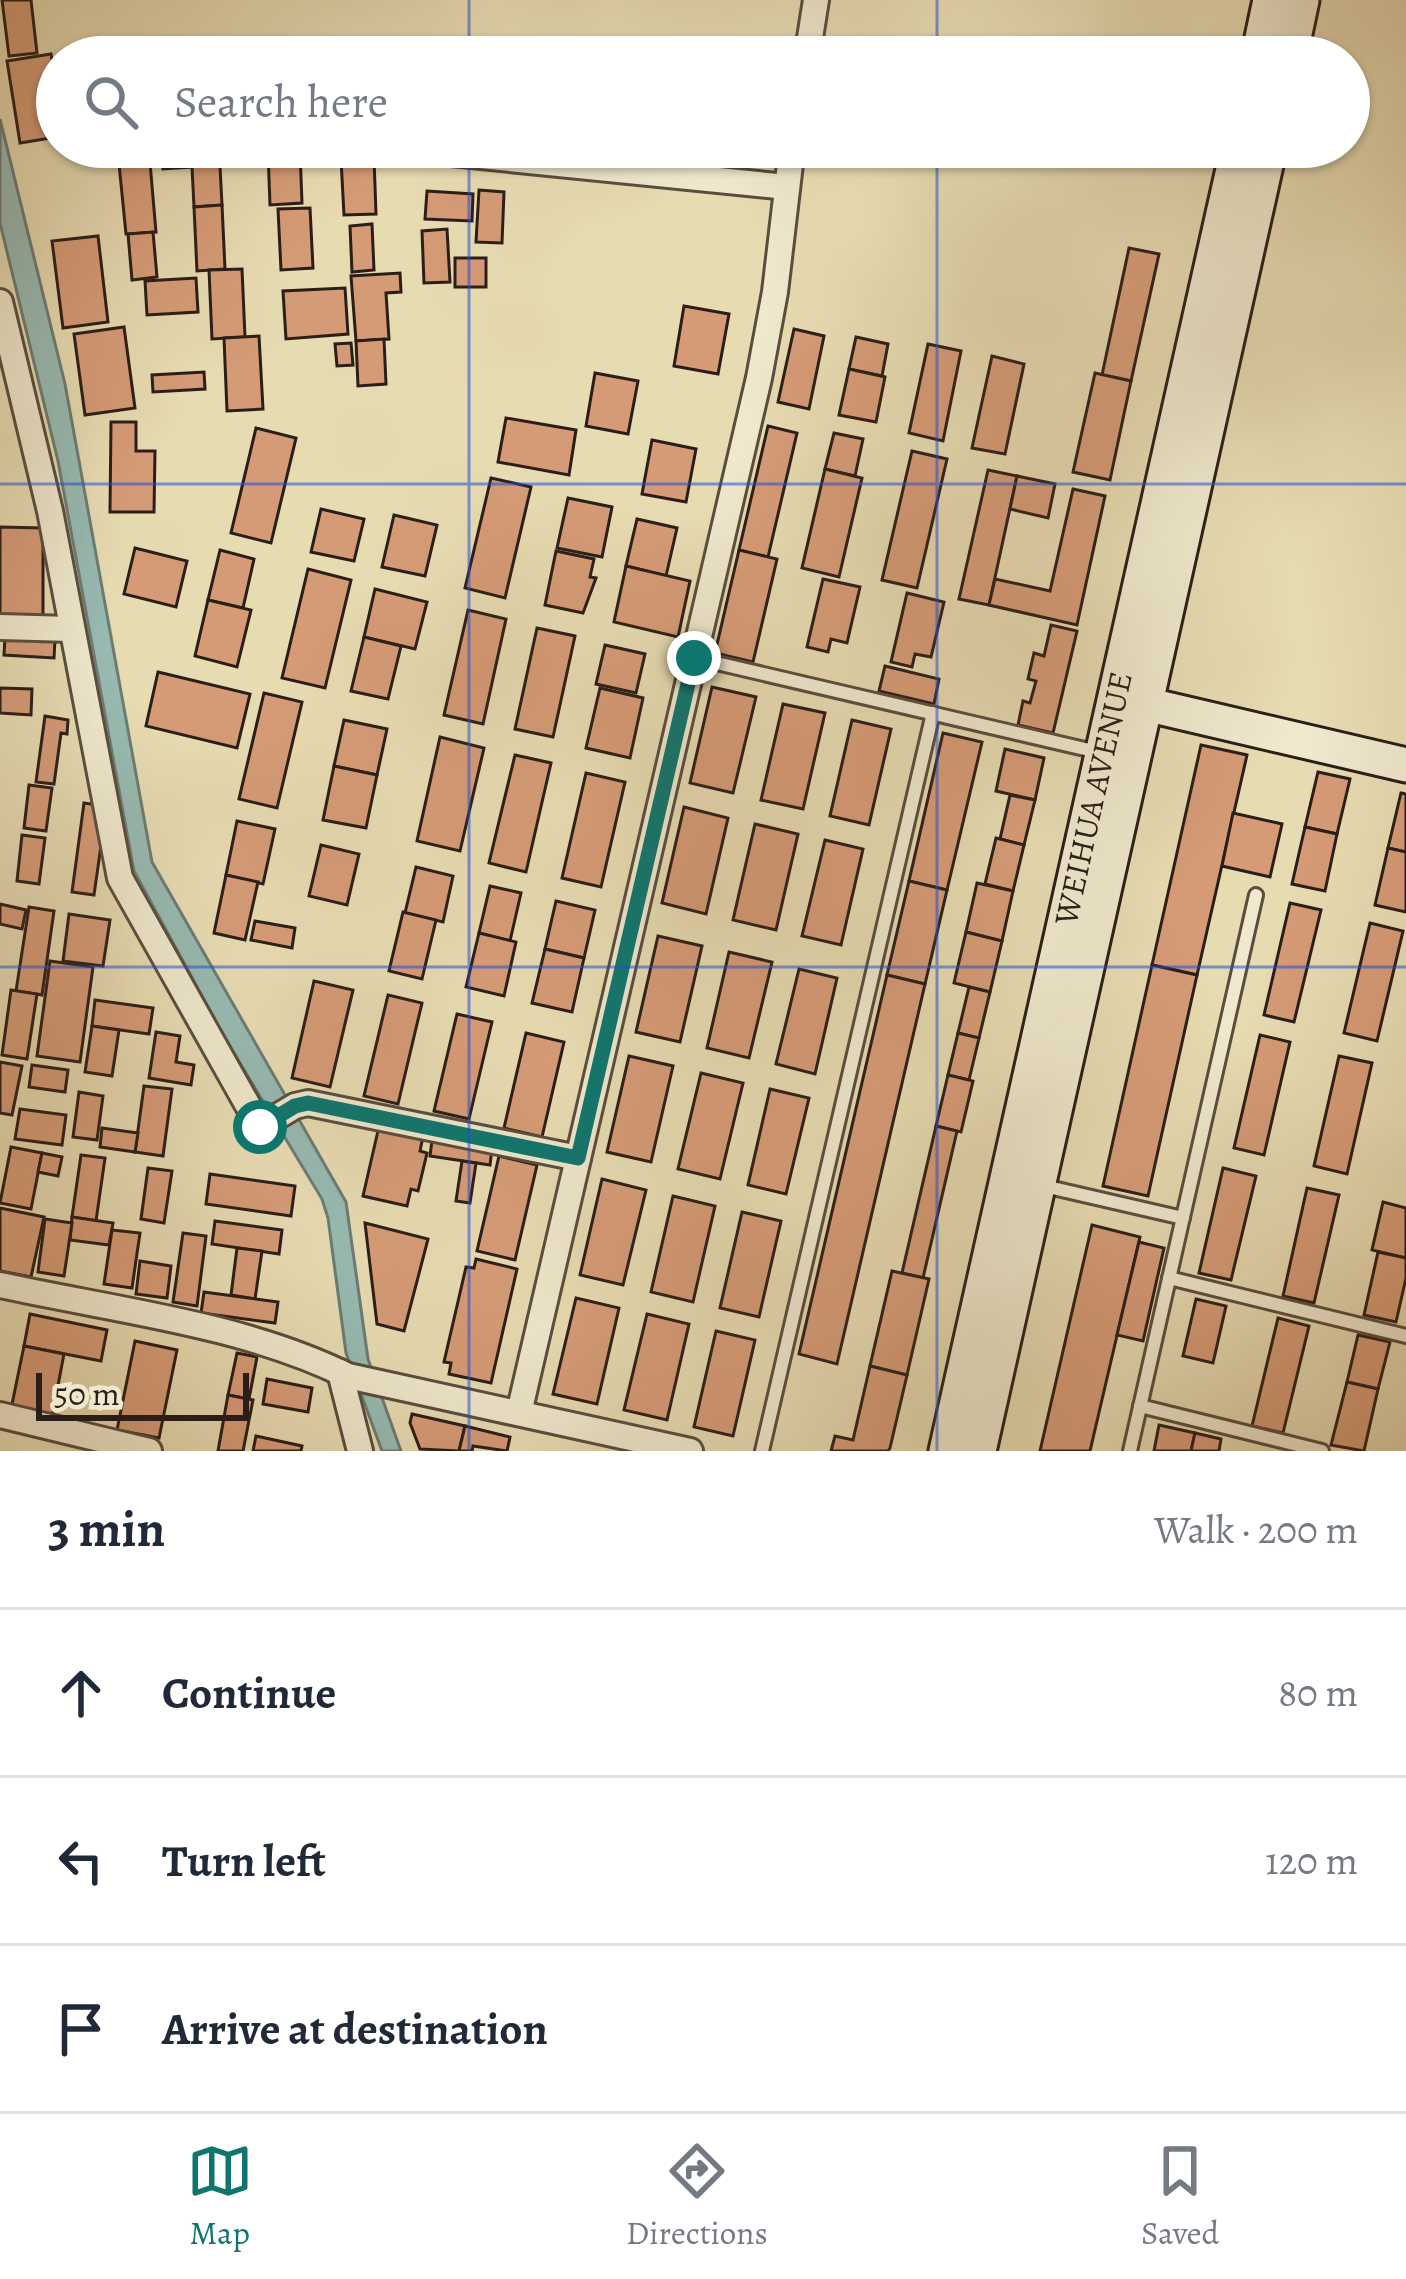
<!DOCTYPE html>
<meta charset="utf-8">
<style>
:root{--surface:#fff;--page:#f6f6f7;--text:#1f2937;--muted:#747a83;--line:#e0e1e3;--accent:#0f766e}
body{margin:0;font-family:Alegreya,serif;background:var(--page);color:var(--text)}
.scale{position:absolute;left:36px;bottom:30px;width:213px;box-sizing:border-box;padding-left:12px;border:6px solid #2b1e18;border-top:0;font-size:33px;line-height:42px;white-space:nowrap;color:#2b1e18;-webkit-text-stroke:9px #efe8cd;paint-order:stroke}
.stop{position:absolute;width:36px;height:36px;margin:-27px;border:9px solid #0f766e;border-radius:50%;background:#fff}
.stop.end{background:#0f766e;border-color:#fff;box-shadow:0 3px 12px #0008}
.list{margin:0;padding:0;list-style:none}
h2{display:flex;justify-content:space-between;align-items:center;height:156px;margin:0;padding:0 48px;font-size:51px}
h2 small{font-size:39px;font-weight:400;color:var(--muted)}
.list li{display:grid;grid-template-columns:78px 1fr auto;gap:36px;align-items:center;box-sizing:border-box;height:168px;padding:0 48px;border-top:3px solid var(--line)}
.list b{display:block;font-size:45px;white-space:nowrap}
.list em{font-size:39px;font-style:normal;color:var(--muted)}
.icon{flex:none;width:66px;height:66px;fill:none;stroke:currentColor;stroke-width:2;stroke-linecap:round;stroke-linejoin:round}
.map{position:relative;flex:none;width:1406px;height:1451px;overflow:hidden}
.search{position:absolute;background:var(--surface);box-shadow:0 3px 9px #0004;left:36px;right:36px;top:36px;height:132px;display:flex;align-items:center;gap:30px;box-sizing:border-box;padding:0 42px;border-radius:66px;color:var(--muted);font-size:45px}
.sheet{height:660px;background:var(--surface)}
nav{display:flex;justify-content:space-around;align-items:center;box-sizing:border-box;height:168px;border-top:3px solid var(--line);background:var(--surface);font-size:33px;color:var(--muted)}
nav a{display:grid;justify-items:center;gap:6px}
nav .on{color:var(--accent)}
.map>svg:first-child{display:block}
</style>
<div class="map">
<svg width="1406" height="1451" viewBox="0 0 1406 1451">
<rect width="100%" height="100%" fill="#e7dbb2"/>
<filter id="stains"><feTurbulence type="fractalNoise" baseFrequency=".00167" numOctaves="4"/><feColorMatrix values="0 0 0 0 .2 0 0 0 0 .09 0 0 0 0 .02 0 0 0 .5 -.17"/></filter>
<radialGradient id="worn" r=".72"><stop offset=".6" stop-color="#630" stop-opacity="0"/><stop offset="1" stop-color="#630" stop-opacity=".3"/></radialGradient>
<path fill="#97bab2" stroke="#6c7c74" stroke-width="3" d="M0,119L65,384L152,862L346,1202L368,1359L401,1451H382L346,1353L328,1218L322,1199L226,1040L134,871L58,461L0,223Z"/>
<g fill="#d59b77" stroke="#2b1e18" stroke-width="3">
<path d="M2,0H31L37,53L9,56Z"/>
<path d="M51,54L57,91V137L20,143L7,61Z"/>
<path d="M161,147H191L192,167L163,169Z"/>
<path d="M191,147H219L222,205L194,207Z"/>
<path d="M149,151L156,232L126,234L118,154Z"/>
<path d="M300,151L302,203L270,205L268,152Z"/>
<path d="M374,158L376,214L344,215L341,159Z"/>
<path d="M479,190L504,192L502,243L476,242Z"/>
<path d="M427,191L473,194L472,221L425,219Z"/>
<path d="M222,205L225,269L197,271L194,207Z"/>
<path d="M310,208L313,268L281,270L278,209Z"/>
<path d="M372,224L374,270L352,272L350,226Z"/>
<path d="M447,229L450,282L424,283L422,231Z"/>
<path d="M153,232L157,277L132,280L128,234Z"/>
<path d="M98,236L108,322L63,328L52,241Z"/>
<path d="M1129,248L1159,254L1131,381L1102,375Z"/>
<rect x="455" y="258" width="31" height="29"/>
<path d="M242,269L245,337L212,339L209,270Z"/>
<path d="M400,273L401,292L386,293L389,339L356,341L351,276Z"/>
<path d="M196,278L198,312L147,315L145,281Z"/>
<path d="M345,288L348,334L286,339L283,291Z"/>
<path d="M684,306L729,314L718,374L674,366Z"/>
<path d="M124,327L135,408L85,415L74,334Z"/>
<path d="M794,329L824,336L809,409L778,402Z"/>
<path d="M259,336L263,409L227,411L224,338Z"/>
<path d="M856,337L888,344L882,376L849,369Z"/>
<path d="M384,339L386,384L358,386L356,341Z"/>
<path d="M351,343L353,365L337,366L335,344Z"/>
<path d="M928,344L961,351L943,441L909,433Z"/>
<path d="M992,356L1024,364L1005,454L972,448Z"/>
<path d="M849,369L885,377L876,422L839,415Z"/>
<path d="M204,372L205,389L153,392L152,375Z"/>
<path d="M595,373L638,381L628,434L586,426Z"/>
<path d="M1095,373L1131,381L1110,480L1073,472Z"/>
<path d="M506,418L576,430L569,475L498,462Z"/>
<path d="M111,422H136V451H155L154,512H110Z"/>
<path d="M768,426L797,433L768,557L739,550Z"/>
<path d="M256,428L296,438L271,543L231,533Z"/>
<path d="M834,433L863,439L855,476L825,469Z"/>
<path d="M652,440L696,449L686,502L642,494Z"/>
<path d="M912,451L947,459L917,588L882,580Z"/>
<path d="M825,469L862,478L839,577L802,568Z"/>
<path d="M988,470L1017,476L989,605L959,599Z"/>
<path d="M1017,476L1055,484L1048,518L1010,509Z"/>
<path d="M491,478L531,487L505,598L465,588Z"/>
<path d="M1073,489L1105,496L1077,625L989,605L995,579L1050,591Z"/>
<path d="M568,498L612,507L602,557L557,548Z"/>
<path d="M321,509L364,519L354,561L311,552Z"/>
<path d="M394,515L437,525L425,576L382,567Z"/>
<path d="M637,519L677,528L666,576L626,566Z"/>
<path d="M0,527L43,528V617H0Z"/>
<path d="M135,548L187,561L176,607L124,594Z"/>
<path d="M220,550L254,559L243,608L208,600Z"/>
<path d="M739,550L777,559L753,662L715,653Z"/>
<path d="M556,551L594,559L590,577L596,578L583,613L545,605Z"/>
<path d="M626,566L690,581L678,637L614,622Z"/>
<path d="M308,569L351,580L325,688L282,678Z"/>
<path d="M823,579L860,587L847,643L831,639L828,652L807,647Z"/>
<path d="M375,589L427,602L415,649L364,637Z"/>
<path d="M907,593L944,602L931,657L915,654L912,667L891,662Z"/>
<path d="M208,600L251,610L237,667L195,656Z"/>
<path d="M468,610L506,619L483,724L444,715Z"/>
<path d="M1051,625L1077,631L1053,733L1018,725L1023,701L1030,703L1036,681L1028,679L1034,653L1044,656Z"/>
<path d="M537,628L575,636L553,737L515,729Z"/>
<path d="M5,637L55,640L54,658L4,655Z"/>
<path d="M364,637L401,646L388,699L351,691Z"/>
<path d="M605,645L645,654L636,693L596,684Z"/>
<path d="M885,666L939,679L934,704L879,691Z"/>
<path d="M158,672L250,694L237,748L146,726Z"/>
<path d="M712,687L756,697L733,793L690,783Z"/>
<path d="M0,688L32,689L31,715L0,713Z"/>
<path d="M600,688L643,698L630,758L586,748Z"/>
<path d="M264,693L302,702L277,808L239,799Z"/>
<path d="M783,704L825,713L803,809L761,800Z"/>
<path d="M45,716L68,720L67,734L61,733L54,784L36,782Z"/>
<path d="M344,720L387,729L377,775L334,766Z"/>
<path d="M852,720L891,729L869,825L830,816Z"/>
<path d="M943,733L982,742L947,890L909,881Z"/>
<path d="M440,737L484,748L460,851L417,841Z"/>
<path d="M1201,745L1247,755L1197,975L1152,965Z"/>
<path d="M1005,749L1044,758L1035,800L996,791Z"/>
<path d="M515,755L551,763L526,872L489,863Z"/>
<path d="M334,766L377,775L366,828L323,820Z"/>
<path d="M1318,772L1350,779L1337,834L1305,827Z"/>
<path d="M586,773L625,782L601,887L562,878Z"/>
<path d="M29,785L52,788L46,831L24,828Z"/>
<path d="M1401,793L1406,794V852L1388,848Z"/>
<path d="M1010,795L1035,800L1024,845L1000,839Z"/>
<path d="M84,803L98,805L102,839L94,895L72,892Z"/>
<path d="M684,807L728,818L706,914L662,903Z"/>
<path d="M1233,813L1282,824L1270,877L1222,866Z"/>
<path d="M237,821L275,829L263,884L226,875Z"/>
<path d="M755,824L798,834L776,930L733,920Z"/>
<path d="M1305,827L1337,834L1325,891L1292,884Z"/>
<path d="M22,835L45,838L39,884L17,881Z"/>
<path d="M996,838L1024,845L1013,891L985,884Z"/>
<path d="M825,840L863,849L841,945L802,936Z"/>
<path d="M321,845L359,854L347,905L309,896Z"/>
<path d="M1388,848L1406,852V912L1375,905Z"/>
<path d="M416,867L453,876L443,922L405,913Z"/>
<path d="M226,875L258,882L245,940L214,933Z"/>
<path d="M909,881L947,890L925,984L887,975Z"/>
<path d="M977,883L1013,891L1002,941L966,932Z"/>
<path d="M490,886L521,893L510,941L479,933Z"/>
<path d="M556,901L595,910L584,958L545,949Z"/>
<path d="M1290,903L1321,910L1294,1022L1264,1015Z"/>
<path d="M0,904L26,910L22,929L0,924Z"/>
<path d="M29,907L54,911L42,995L16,991Z"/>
<path d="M403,912L436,920L422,979L389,971Z"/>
<path d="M69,914L110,920L103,966L63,961Z"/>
<path d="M255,921L295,928L292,948L251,940Z"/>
<path d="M1370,923L1403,931L1377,1041L1344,1033Z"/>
<path d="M966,932L1002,941L990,992L954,983Z"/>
<path d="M479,933L516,942L504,996L466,987Z"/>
<path d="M658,936L702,946L680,1042L636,1032Z"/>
<path d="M545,949L584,958L572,1012L532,1003Z"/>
<path d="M729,952L772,962L749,1058L707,1048Z"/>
<path d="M50,961L93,967L80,1062L37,1056Z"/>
<path d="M1152,965L1197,975L1148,1196L1103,1186Z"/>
<path d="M799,969L837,978L815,1074L776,1064Z"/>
<path d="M887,975L925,984L837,1364L799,1354Z"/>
<path d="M314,981L353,990L330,1087L292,1078Z"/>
<path d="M969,987L990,992L979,1038L958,1033Z"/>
<path d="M11,990L37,994L27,1059L2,1055Z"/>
<path d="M388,995L422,1003L398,1104L364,1096Z"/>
<path d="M95,1000L153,1008L149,1034L92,1026Z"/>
<path d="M457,1014L492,1022L469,1119L434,1111Z"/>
<path d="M92,1026L119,1030L112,1076L85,1072Z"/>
<path d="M156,1032L180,1036L176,1062L194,1065L191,1085L149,1078Z"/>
<path d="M526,1033L564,1042L542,1137L504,1128Z"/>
<path d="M958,1033L979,1038L969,1080L948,1075Z"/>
<path d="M1260,1035L1290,1042L1264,1155L1234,1148Z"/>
<path d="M629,1056L673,1066L651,1162L607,1152Z"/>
<path d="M1339,1056L1372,1063L1347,1174L1314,1166Z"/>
<path d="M0,1062L22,1066L12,1115L0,1113Z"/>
<path d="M32,1065L68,1070L65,1092L29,1087Z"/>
<path d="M701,1073L743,1083L720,1179L678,1169Z"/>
<path d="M948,1075L973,1081L961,1132L936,1126Z"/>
<path d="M144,1086L172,1089L163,1156L135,1152Z"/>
<path d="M770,1089L809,1098L786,1194L748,1185Z"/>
<path d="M79,1092L103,1096L97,1140L73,1137Z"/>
<path d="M20,1109L66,1115L62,1145L15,1139Z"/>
<path d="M380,1122L424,1132L420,1151L427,1153L418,1191L411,1189L407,1206L363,1196Z"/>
<path d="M936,1126L957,1131L923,1278L902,1273Z"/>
<path d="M102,1128L138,1133L135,1152L100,1147Z"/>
<path d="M432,1140L492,1149L490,1165L430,1156Z"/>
<path d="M11,1147L42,1153L31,1209L0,1203Z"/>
<path d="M42,1153L62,1157L58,1176L38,1172Z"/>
<path d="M81,1155L105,1158L96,1221L72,1217Z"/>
<path d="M499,1156L537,1165L515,1260L477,1251Z"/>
<path d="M462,1161L476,1163L470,1203L456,1201Z"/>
<path d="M148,1168L172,1171L164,1223L141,1219Z"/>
<path d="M1223,1168L1256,1176L1231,1280L1199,1273Z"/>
<path d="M210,1174L295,1186L291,1216L206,1204Z"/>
<path d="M602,1179L646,1190L623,1285L580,1275Z"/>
<path d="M1307,1188L1339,1195L1314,1303L1283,1296Z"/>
<path d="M673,1196L715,1206L693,1302L651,1292Z"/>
<path d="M1383,1202L1406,1208V1258L1372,1250Z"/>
<path d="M0,1208L44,1217L31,1277L0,1271Z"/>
<path d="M742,1212L781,1221L759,1317L720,1308Z"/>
<path d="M72,1217L113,1223L109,1245L70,1240Z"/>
<path d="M45,1219L72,1223L64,1276L38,1272Z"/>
<path d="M215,1221L282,1230L279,1254L212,1244Z"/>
<path d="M365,1223L428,1239L404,1331L377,1324Z"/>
<path d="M1092,1225L1140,1237L1090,1451H1040Z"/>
<path d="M112,1230L140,1233L132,1288L104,1284Z"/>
<path d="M183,1233L206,1236L197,1306L173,1302Z"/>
<path d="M1139,1242L1164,1248L1143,1341L1117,1335Z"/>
<path d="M237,1248L262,1251L255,1299L231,1295Z"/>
<path d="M1378,1252L1406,1258V1278L1396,1322L1364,1315Z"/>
<path d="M476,1259L517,1269L491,1383L449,1374L451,1363L444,1362L466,1267L474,1268Z"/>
<path d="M140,1261L171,1266L167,1298L136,1294Z"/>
<path d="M892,1271L929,1279L907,1375L870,1366Z"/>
<path d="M204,1292L278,1302L275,1323L201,1313Z"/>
<path d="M576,1298L619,1308L597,1404L553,1394Z"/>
<path d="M1196,1299L1226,1306L1213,1363L1183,1356Z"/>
<path d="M30,1314L107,1330L101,1361L24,1346Z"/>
<path d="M647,1314L689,1324L667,1420L624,1410Z"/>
<path d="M1278,1318L1309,1326L1283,1433L1252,1426Z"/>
<path d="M716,1331L755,1340L733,1436L694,1427Z"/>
<path d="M1358,1335L1390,1342L1378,1389L1347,1382Z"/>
<path d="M135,1341L177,1350L159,1438L117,1430Z"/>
<path d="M24,1346L64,1354L52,1417L11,1409Z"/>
<path d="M237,1353L257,1357L249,1399L228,1395Z"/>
<path d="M870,1366L907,1375L890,1448L888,1451H831L835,1436L853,1440Z"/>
<path d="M267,1379L312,1388L308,1412L263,1404Z"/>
<path d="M1347,1382L1378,1389L1364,1451L1331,1445Z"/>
<path d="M228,1395L253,1400L243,1451H218Z"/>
<path d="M412,1414L465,1426L459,1451L420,1449L410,1423Z"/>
<path d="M1159,1425L1195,1433L1191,1451H1154Z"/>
<path d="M465,1426L510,1437L507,1451L473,1446L472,1451H459Z"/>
<path d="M1195,1433L1221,1439L1219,1451H1191Z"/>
<path d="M256,1436L302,1446L301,1451H253Z"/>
</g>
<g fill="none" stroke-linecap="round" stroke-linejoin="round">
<defs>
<g id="lane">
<path d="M695,658L1102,753"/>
<path d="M1044,1186L1183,1218"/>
<path d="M1169,1278L1406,1336"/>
<path d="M1140,1406L1322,1451"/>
<path d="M762,1451L933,713"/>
<path d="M1130,1451L1256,895"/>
</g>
<g id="street">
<path d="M807,57L816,0"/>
<path d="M391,147L787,187"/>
<path d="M0,302L50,511L120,878L260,1127L295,1106L308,1103L578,1158"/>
<path d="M0,627L71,629"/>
<path d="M0,1285C114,1310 243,1324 348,1376L690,1451"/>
<path d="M340,1372L360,1451"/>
<path d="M519,1413L759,378L775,292L792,147"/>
<path d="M0,1415L149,1451"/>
</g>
<g id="secondary">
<path d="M1258,57L1270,0"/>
<path d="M1290,57L1302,0"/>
<path d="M1145,704L1406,765"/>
<path id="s1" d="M946,1451L1238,147"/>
<path d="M979,1451L1270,147"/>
</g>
</defs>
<use href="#lane" stroke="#5a4d3e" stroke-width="18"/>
<use href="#street" stroke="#5a4d3e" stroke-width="30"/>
<use href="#secondary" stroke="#2b1e18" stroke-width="39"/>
<use href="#lane" stroke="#efe8cd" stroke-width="12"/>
<use href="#street" stroke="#efe8cd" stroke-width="24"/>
<use href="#secondary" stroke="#efe8cd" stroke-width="33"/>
</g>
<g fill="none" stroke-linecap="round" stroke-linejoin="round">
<path stroke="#0f766e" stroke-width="15" d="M260,1127L295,1106L308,1103L578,1158L694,658"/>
</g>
<path fill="none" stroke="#1d4ed8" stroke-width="3" stroke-opacity="0.55" d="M469,0V57M937,0V57M469,147V1451M937,147V1451M0,484H1406M0,967H1406"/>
<g text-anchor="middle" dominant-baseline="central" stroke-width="9" stroke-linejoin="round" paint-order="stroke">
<g font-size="33" fill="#2b1e18" stroke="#efe8cd">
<text stroke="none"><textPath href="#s1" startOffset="669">WEIHUA AVENUE</textPath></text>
</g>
</g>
<rect width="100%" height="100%" filter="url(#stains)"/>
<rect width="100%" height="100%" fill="url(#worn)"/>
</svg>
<div class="scale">50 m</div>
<div class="stop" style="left:260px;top:1127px"></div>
<div class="stop end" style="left:694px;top:658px"></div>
<div class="search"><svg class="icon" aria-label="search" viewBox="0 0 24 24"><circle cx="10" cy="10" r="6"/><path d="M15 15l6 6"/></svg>Search here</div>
</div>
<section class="sheet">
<h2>3 min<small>Walk · 200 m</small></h2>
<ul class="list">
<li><svg class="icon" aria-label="ahead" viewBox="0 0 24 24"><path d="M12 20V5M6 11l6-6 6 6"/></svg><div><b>Continue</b></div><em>80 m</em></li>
<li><svg class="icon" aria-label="left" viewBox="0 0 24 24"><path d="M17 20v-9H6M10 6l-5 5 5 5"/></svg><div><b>Turn left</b></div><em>120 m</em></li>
<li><svg class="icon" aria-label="arrive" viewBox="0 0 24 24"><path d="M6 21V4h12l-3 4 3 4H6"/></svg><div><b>Arrive at destination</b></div></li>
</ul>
</section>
<nav>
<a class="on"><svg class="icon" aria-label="map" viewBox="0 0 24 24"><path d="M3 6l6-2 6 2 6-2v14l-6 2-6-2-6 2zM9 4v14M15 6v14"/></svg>Map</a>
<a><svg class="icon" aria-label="directions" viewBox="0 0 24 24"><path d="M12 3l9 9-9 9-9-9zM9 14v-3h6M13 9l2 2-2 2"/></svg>Directions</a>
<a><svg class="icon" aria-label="saved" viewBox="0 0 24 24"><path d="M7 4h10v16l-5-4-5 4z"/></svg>Saved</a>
</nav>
